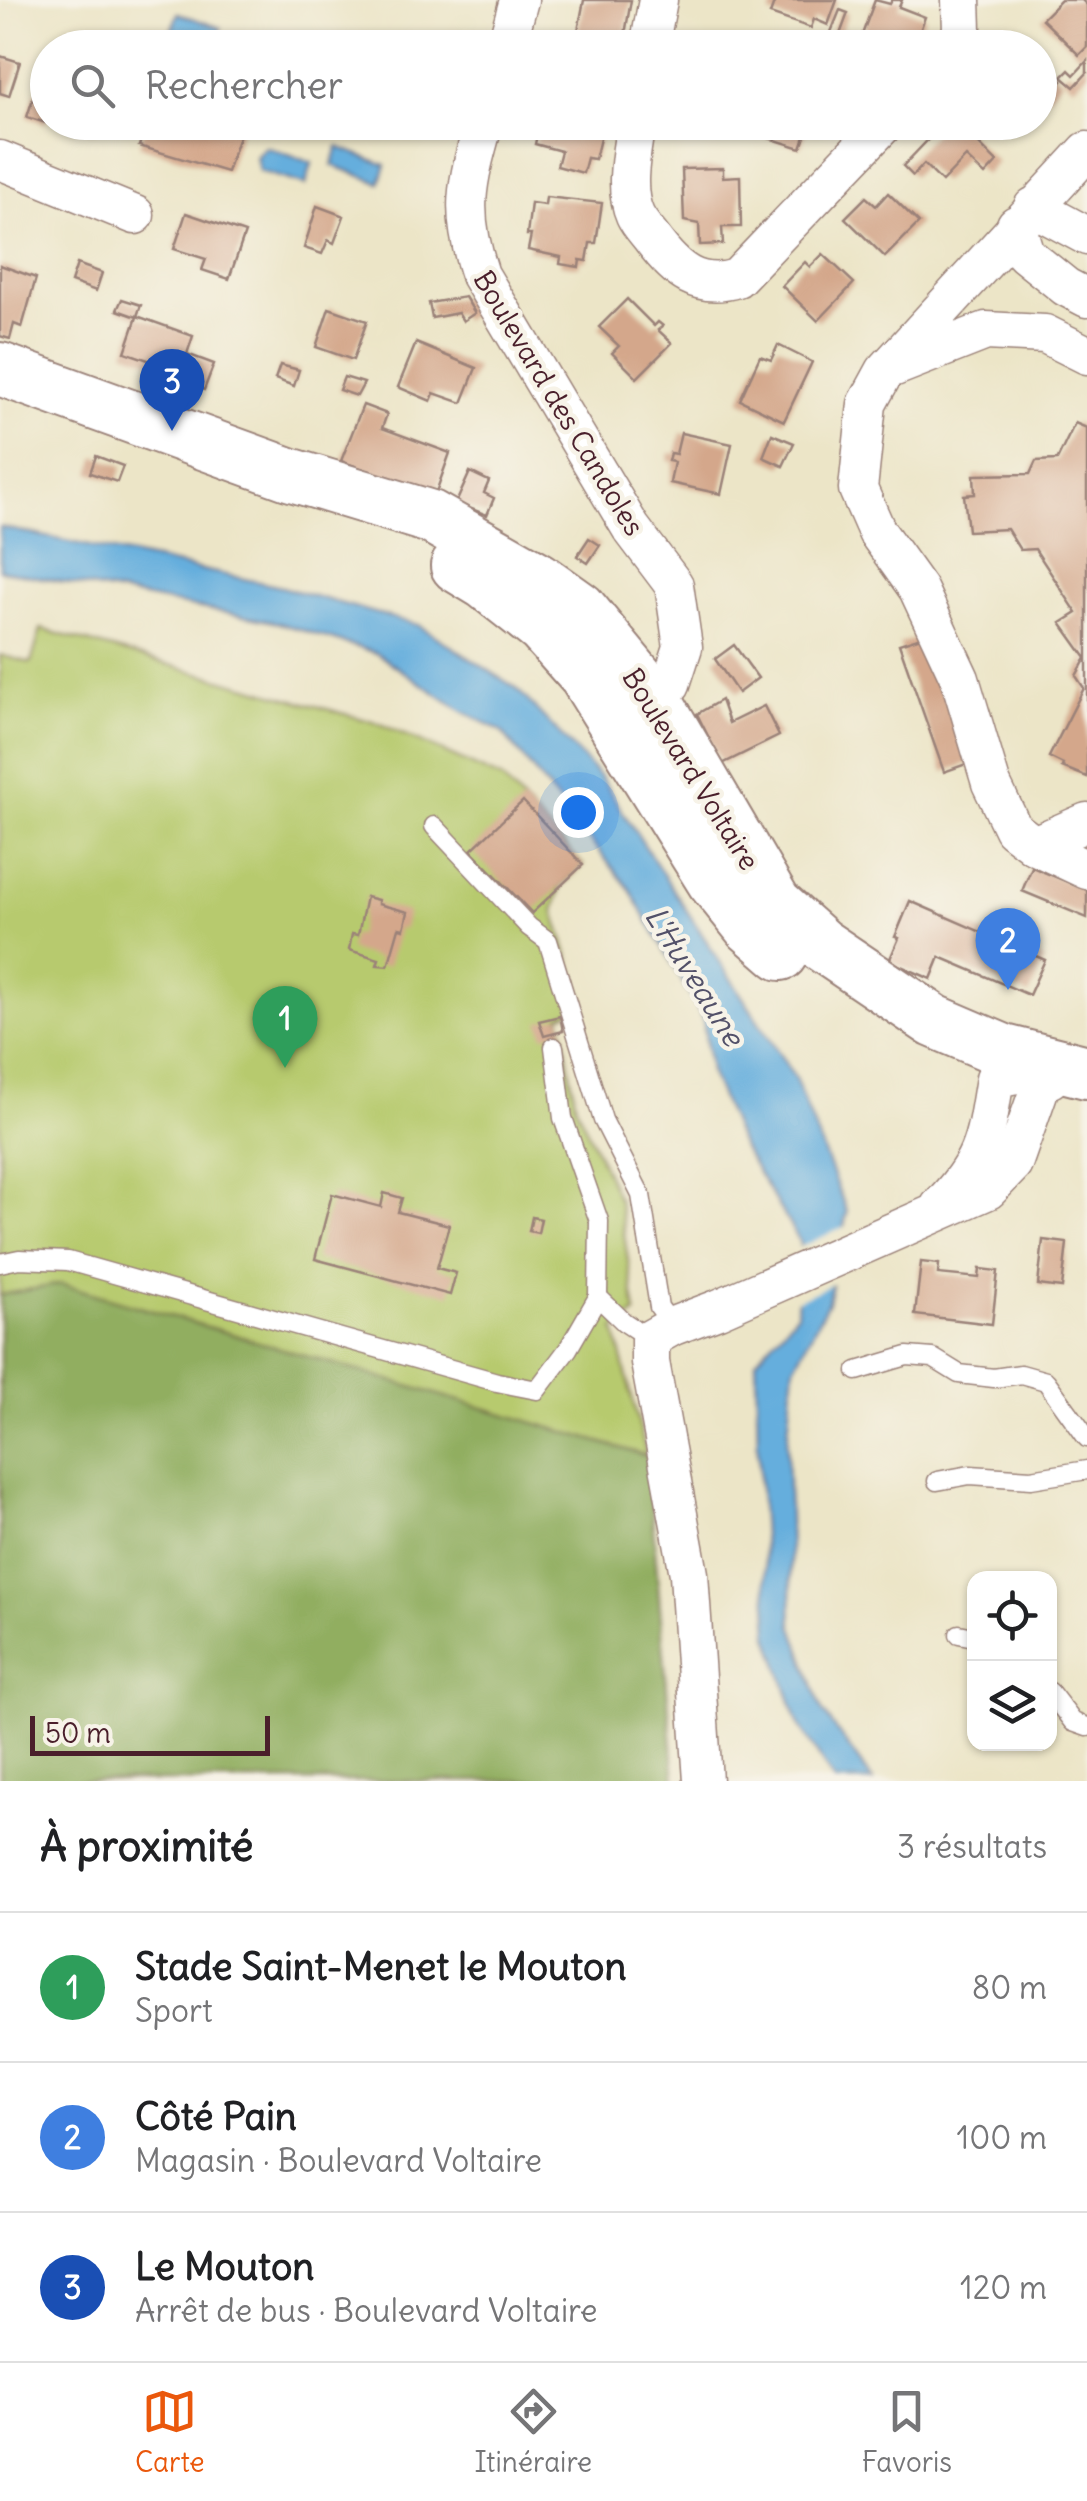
<!DOCTYPE html>
<html lang="fr">
<meta charset="utf-8">
<style>
:root{--surface:#fff;--page:#f2f2f2;--text:#202124;--muted:#757577;--line:#e0e0e0;--accent:#ea580c}
body{margin:0;font-family:Delius,sans-serif;background:var(--page);color:var(--text)}
.controls{position:absolute;right:30px;bottom:30px;display:grid;overflow:hidden;border-radius:20px;box-shadow:0 2px 8px #0004}
.controls button{width:90px;height:90px;display:grid;place-items:center;padding:0;border:0;border-bottom:2px solid var(--line);background:var(--surface);color:var(--text);font:50px sans-serif}
.scale{position:absolute;left:30px;bottom:25px;width:240px;box-sizing:border-box;padding-left:10px;border:5px solid #4a1f2b;border-top:0;font-size:28px;line-height:35px;white-space:nowrap;color:#4a1f2b;-webkit-text-stroke:8px #f7f3e8;paint-order:stroke}
.you{position:absolute;left:578px;top:812px;width:35px;height:35px;margin:-25px;border:8px solid #fff;border-radius:50%;background:#1a73e8;box-shadow:0 0 0 15px #1a73e833}
.badge{display:grid;place-items:center;width:65px;height:65px;border-radius:50%;background:var(--accent);color:#fff;font-size:32px;font-weight:700}
.pin{position:absolute;translate:-50% -82px;filter:drop-shadow(0 2px 5px #0008)}
.pin::after{content:'';position:absolute;top:52px;width:35px;height:30px;background:inherit;clip-path:polygon(0 0,100% 0,50% 100%)}
.list{margin:0;padding:0;list-style:none}
h2{display:flex;justify-content:space-between;align-items:center;height:130px;margin:0;padding:0 40px;font-size:42px}
h2 small{font-size:32px;font-weight:400;color:var(--muted)}
.list li{display:grid;grid-template-columns:65px 1fr auto;gap:30px;align-items:center;box-sizing:border-box;height:150px;padding:0 40px;border-top:2px solid var(--line)}
.list b{display:block;font-size:38px;white-space:nowrap}
.list p{margin:0;font-size:32px;white-space:nowrap;color:var(--muted)}
.list em{font-size:32px;font-style:normal;color:var(--muted)}
.icon{flex:none;width:55px;height:55px;fill:none;stroke:currentColor;stroke-width:2;stroke-linecap:round;stroke-linejoin:round}
.map{position:relative;flex:none;width:1087px;height:1781px;overflow:hidden}
.search{position:absolute;background:var(--surface);box-shadow:0 2px 8px #0004;left:30px;right:30px;top:30px;height:110px;display:flex;align-items:center;gap:25px;box-sizing:border-box;padding:0 35px;border-radius:55px;color:var(--muted);font-size:38px}
.sheet{height:580px;background:var(--surface)}
nav{display:flex;justify-content:space-around;align-items:center;box-sizing:border-box;height:140px;border-top:2px solid var(--line);background:var(--surface);font-size:28px;color:var(--muted)}
nav a{display:grid;justify-items:center;gap:5px}
nav .on{color:var(--accent)}
.map>svg:first-child{display:block}
</style>
<div class="map">
<svg width="1087" height="1781" viewBox="0 0 1087 1781">
<rect width="100%" height="100%" fill="#f7f3e8"/>
<filter id="ink" filterUnits="userSpaceOnUse"><feTurbulence type="fractalNoise" baseFrequency=".01" numOctaves="2"/><feDisplacementMap in="SourceGraphic" scale="20" xChannelSelector="R" yChannelSelector="G"/><feConvolveMatrix kernelMatrix="1 2 1 2 8 2 1 2 1" color-interpolation-filters="sRGB"/></filter>
<filter id="wash" filterUnits="userSpaceOnUse"><feTurbulence type="fractalNoise" baseFrequency=".0048" numOctaves="4" result="noise"/><feDisplacementMap in="SourceGraphic" scale="40" xChannelSelector="R" yChannelSelector="G"/><feGaussianBlur stdDeviation="2.25" result="paint"/><feColorMatrix in="noise" values="0 0 0 0 0 0 0 0 0 0 0 0 0 0 0 0 0 1.4 0 .05"/><feComposite in="paint" operator="in"/></filter>
<g filter="url(#wash)">
<rect width="100%" height="100%" fill="#ece5c7"/>
<path fill="#b7ca6e" stroke="#80744c" stroke-width="2.5" d="M41,629L381,724L501,778L583,865L561,886L554,911L584,1005L560,1016L576,1106L619,1201L636,1313L615,1330L647,1456L61,1285L0,1295V655L31,663Z"/>
<path fill="#91ae61" stroke="#6e6646" stroke-width="2.5" d="M61,1284L647,1456L675,1781H0V1295Z"/>
<g fill="#65aedd" stroke="#586684" stroke-width="2.5">
<path d="M178,13L221,28L215,47L171,32Z"/>
<path d="M266,147L312,163L306,185L259,171L256,157Z"/>
<path d="M338,147L386,165L380,183L332,165Z"/>
<path d="M0,527L282,587L418,625L516,688L601,778L795,1078L847,1212L828,1302L794,1367L787,1444L792,1624L822,1710L873,1781H834L798,1723L769,1636L758,1453L756,1360L797,1313L800,1242L741,1145L710,1072L703,1018L629,888L501,731L462,711L376,653L279,623L0,570Z"/>
</g>
<path fill="#ece5c7" d="M849,1225L837,1282L792,1303L795,1249Z"/>
<g id="blocks">
<g fill="#d4a78b">
<path d="M584,0H631L623,46L604,43L603,48H568L570,35L577,36Z"/>
<path d="M775,0H837L828,25L814,19L811,28L770,14Z"/>
<path d="M875,0L890,4L892,0H902L899,7L925,17L914,48H857Z"/>
<path d="M1061,0H1082L1087,5V47L1079,55L1042,19Z"/>
<path d="M840,10L848,13L838,40L829,37Z"/>
<path d="M1009,31L1027,48H992Z"/>
<path d="M0,56L20,62L9,96L0,93Z"/>
<path d="M1040,60L1062,81L1040,105Z"/>
<path d="M1087,61V73L1074,87L1062,77L1069,70L1074,75Z"/>
<path d="M35,92L48,96L46,123L27,117Z"/>
<path d="M67,122H98L94,133Z"/>
<path d="M147,122H168L181,127L183,122H244L227,172L139,146Z"/>
<path d="M388,122H412L408,131Z"/>
<path d="M540,122H604L595,159L587,158L583,173L557,166L561,151L535,144Z"/>
<path d="M766,122H810L801,148L762,136Z"/>
<path d="M945,122H957L997,162L985,175L966,157L942,182L924,164L913,176L903,166Z"/>
<path d="M723,168V177L740,176L741,227H722L723,244L700,245L699,224L684,221L682,169Z"/>
<path d="M888,193L919,223L885,257L845,218L866,197L876,206Z"/>
<path d="M546,197L602,203L596,243H590L587,261L580,260L579,267L560,264L561,257L528,250L531,235H527L531,203L545,205Z"/>
<path d="M317,206L344,216L334,243L328,240L322,254L304,248Z"/>
<path d="M186,213L245,233L229,279L202,270L206,259L174,249Z"/>
<path d="M823,254L854,283L818,321L782,286L805,262L810,267Z"/>
<path d="M77,264L102,273L96,291L71,282Z"/>
<path d="M0,265L36,278L22,327L14,324L10,339L0,336Z"/>
<path d="M465,297L475,313L463,321L458,313L432,318L429,303Z"/>
<path d="M122,299L141,305L137,316L193,336L187,354L214,364L204,390L151,371L154,362L125,352L137,317L117,310Z"/>
<path d="M627,299L654,326L658,322L663,326L658,330L672,343L637,378L612,353L619,346L599,327Z"/>
<path d="M329,308L367,321L353,360L316,347Z"/>
<path d="M416,343L476,368L462,403L434,393L431,401L398,387Z"/>
<path d="M778,345L812,362L784,421L740,400L760,356L771,360Z"/>
<path d="M280,365L299,370L294,386L275,379Z"/>
<path d="M344,377L364,383L357,396L339,390Z"/>
<path d="M363,405L387,414L382,428L450,453L435,495L341,461Z"/>
<path d="M1075,423L1087,428V777L1062,767L1063,764L1049,757L1084,688L1076,676L1086,658L1061,623L1077,613L1035,549L1020,550L1007,529L968,531L964,495L975,494L974,475L1030,474L1036,461L1057,460Z"/>
<path d="M681,433L732,444L721,494L670,483L674,462L668,461L670,453L676,454Z"/>
<path d="M772,434L794,443L783,466L763,457Z"/>
<path d="M96,456L123,466L117,482L90,473Z"/>
<path d="M470,472L489,481L484,493L494,498L487,515L456,503Z"/>
<path d="M589,538L600,545L588,563L577,556Z"/>
<path d="M924,636L969,763L944,772L899,644Z"/>
<path d="M734,645L758,678L738,693L715,659Z"/>
<path d="M721,700L729,723L764,706L779,736L722,764L697,714Z"/>
<path d="M523,801L583,865L532,913L471,850Z"/>
<path d="M1032,867L1087,890V918L1022,891Z"/>
<path d="M366,897L378,900V904L408,912L404,929L399,928L388,966L377,965L379,959L349,950L352,934L358,935Z"/>
<path d="M910,901L1045,960L1029,995L940,957L931,979L889,961L899,938L895,937Z"/>
<path d="M560,1016L563,1031L544,1036L539,1021Z"/>
<path d="M384,1193L402,1198L398,1212L449,1225L437,1268L456,1273L450,1295L315,1259L332,1194L381,1207Z"/>
<path d="M532,1217L541,1219L538,1233L529,1231Z"/>
<path d="M1043,1240L1067,1243L1062,1288L1038,1285Z"/>
<path d="M921,1262L939,1264L938,1274L979,1278L980,1269L998,1271L992,1324L915,1315Z"/>
</g>
</g>
</g>
<g filter="url(#ink)">
<use href="#blocks" fill-opacity="0" stroke="#9b8279" stroke-width="2.5"/>
<g fill="none" stroke-linecap="round" stroke-linejoin="round">
<defs>
<g id="lane">
<path d="M434,826L529,927L548,941L603,1120L641,1195L659,1307L673,1326"/>
<path d="M554,1047L563,1118L599,1221L598,1297"/>
<path d="M0,1263L19,1259L68,1261L497,1382L537,1390L568,1349L598,1297L624,1322L650,1339"/>
<path d="M857,1371L907,1356L933,1358L959,1374L994,1378L1021,1374L1046,1381L1087,1438"/>
<path d="M937,1481L970,1475L1031,1479L1087,1470"/>
<path d="M959,1634L974,1637"/>
<path d="M1050,1692L1073,1722L1087,1727"/>
</g>
<g id="street">
<path d="M506,48L519,0"/>
<path d="M649,48L658,0"/>
<path d="M955,48L962,30L961,0"/>
<path d="M484,122C466,185 459,212 480,275L631,528L674,585L683,647L671,684L655,699H634"/>
<path d="M636,122C632,151 623,188 635,215C639,224 648,233 653,240C676,271 698,290 737,278L886,122"/>
<path d="M1087,151L885,371L867,404L858,489L877,532L918,589L960,679L991,783L1013,829L1034,845L1087,870"/>
<path d="M0,160L135,215"/>
<path d="M1033,207L1087,236"/>
<path d="M1016,225L1025,254L1066,287L1087,298"/>
<path d="M892,368L986,331L1045,334L1087,355"/>
<path d="M1034,845L1087,822"/>
<path d="M940,1206C984,1161 985,1139 995,1078L1022,1073L1050,1079"/>
<path d="M703,1781L689,1574L650,1362V1339L673,1326L718,1309L988,1190L1013,1164L1038,1093"/>
</g>
<g id="secondary">
<path d="M0,369L289,474L431,517L538,578L580,608L655,699L775,904L820,944L934,1021L1004,1051L1087,1072"/>
<path d="M457,566L485,583L542,628L585,676L713,881L750,927L781,954"/>
</g>
</defs>
<use href="#lane" stroke="#9b8279" stroke-width="21"/>
<use href="#street" stroke="#9b8279" stroke-width="41"/>
<use href="#secondary" stroke="#9b8279" stroke-width="56"/>
<use href="#lane" stroke="#fff" stroke-width="18"/>
<use href="#street" stroke="#fff" stroke-width="38"/>
<use href="#secondary" stroke="#fff" stroke-width="52"/>
</g>
</g>
<g text-anchor="middle" dominant-baseline="central" stroke-width="9" stroke-linejoin="round" paint-order="stroke">
<g font-size="28" fill="#4a1f2b" stroke="#f7f3e8">
<text transform="translate(559 403) rotate(59)">Boulevard des Candoles</text>
<text transform="translate(691 769) rotate(58)">Boulevard Voltaire</text>
</g>
<g font-size="30" font-style="italic" fill="#535169" stroke="#f7f3e8">
<text transform="translate(695 976) rotate(58)">L'Huveaune</text>
</g>
</g>
</svg>
<div class="controls">
<button><svg class="icon" aria-label="locate" viewBox="0 0 24 24"><circle cx="12" cy="12" r="6"/><path d="M12 2v4M12 18v4M2 12h4M18 12h4"/></svg></button>
<button><svg class="icon" aria-label="layers" viewBox="0 0 24 24"><path d="M12 4l9 5-9 5-9-5zM3 14l9 5 9-5"/></svg></button>
</div>
<div class="scale">50 m</div>
<div class="you"></div>
<div class="pin badge" style="left:285px;top:1068px;background:#2e9e5b">1</div>
<div class="pin badge" style="left:1008px;top:990px;background:#3f7fe0">2</div>
<div class="pin badge" style="left:172px;top:431px;background:#1a4fb4">3</div>
<div class="search"><svg class="icon" aria-label="search" viewBox="0 0 24 24"><circle cx="10" cy="10" r="6"/><path d="M15 15l6 6"/></svg>Rechercher</div>
</div>
<section class="sheet">
<h2>À proximité<small>3 résultats</small></h2>
<ul class="list">
<li><span class="badge" style="background:#2e9e5b">1</span><div><b>Stade Saint-Menet le Mouton</b><p>Sport</p></div><em>80 m</em></li>
<li><span class="badge" style="background:#3f7fe0">2</span><div><b>Côté Pain</b><p>Magasin · Boulevard Voltaire</p></div><em>100 m</em></li>
<li><span class="badge" style="background:#1a4fb4">3</span><div><b>Le Mouton</b><p>Arrêt de bus · Boulevard Voltaire</p></div><em>120 m</em></li>
</ul>
</section>
<nav>
<a class="on"><svg class="icon" aria-label="map" viewBox="0 0 24 24"><path d="M3 6l6-2 6 2 6-2v14l-6 2-6-2-6 2zM9 4v14M15 6v14"/></svg>Carte</a>
<a><svg class="icon" aria-label="directions" viewBox="0 0 24 24"><path d="M12 3l9 9-9 9-9-9zM9 14v-3h6M13 9l2 2-2 2"/></svg>Itinéraire</a>
<a><svg class="icon" aria-label="saved" viewBox="0 0 24 24"><path d="M7 4h10v16l-5-4-5 4z"/></svg>Favoris</a>
</nav>
